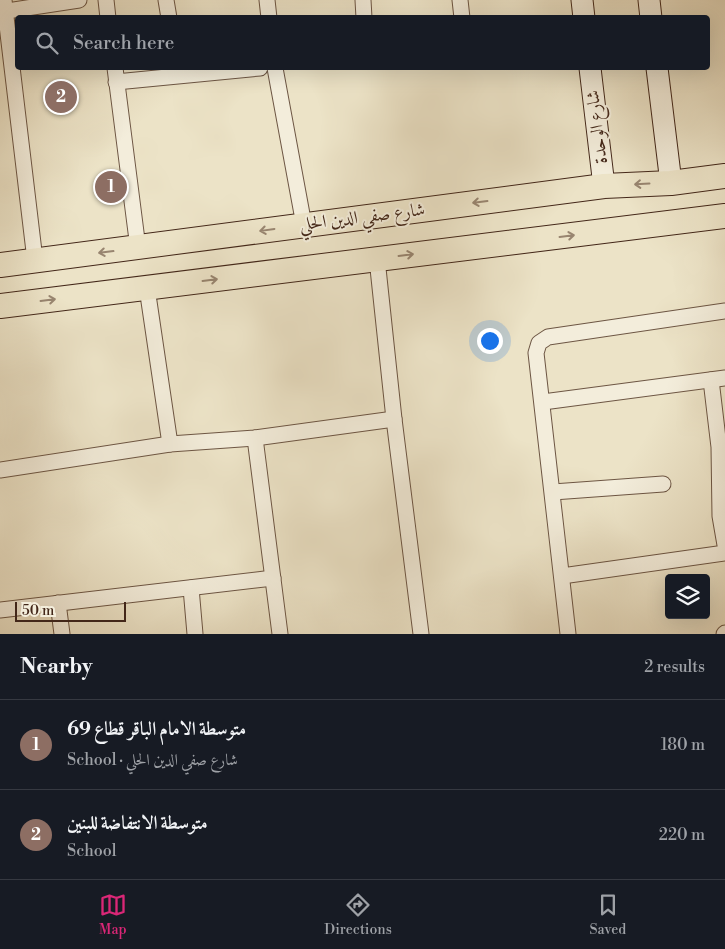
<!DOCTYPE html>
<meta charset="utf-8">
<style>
:root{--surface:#171b24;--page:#242831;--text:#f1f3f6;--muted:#9ea1a6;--line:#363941;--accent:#db2777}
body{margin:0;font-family:"Libre Bodoni",Amiri,serif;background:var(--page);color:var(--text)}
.controls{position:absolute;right:15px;bottom:15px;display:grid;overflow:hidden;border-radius:5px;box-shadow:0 5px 20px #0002}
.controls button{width:45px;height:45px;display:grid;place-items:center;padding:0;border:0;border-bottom:1px solid var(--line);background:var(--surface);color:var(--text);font:25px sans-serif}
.scale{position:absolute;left:15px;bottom:12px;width:111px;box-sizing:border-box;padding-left:5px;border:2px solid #432719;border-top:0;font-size:14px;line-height:18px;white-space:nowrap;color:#432719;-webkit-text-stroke:4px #f3eddb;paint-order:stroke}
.you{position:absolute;left:489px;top:340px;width:18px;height:18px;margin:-12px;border:4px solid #fff;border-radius:50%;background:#1a73e8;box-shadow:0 0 0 8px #1a73e833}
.badge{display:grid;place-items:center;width:32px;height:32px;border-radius:50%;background:var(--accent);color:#fff;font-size:16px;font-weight:700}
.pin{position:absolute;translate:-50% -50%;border:2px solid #fff;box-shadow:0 1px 5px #0006}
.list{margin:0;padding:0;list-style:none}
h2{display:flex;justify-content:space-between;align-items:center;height:65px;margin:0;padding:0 20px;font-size:21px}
h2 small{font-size:16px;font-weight:400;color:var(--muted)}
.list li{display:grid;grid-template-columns:32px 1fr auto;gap:15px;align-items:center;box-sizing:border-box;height:90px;padding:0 20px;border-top:1px solid var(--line)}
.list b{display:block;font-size:19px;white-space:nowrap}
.list p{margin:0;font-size:16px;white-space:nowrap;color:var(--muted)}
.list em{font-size:16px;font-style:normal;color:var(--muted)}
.icon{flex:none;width:28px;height:28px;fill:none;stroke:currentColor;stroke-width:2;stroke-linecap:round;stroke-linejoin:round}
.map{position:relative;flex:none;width:725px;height:634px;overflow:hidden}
.search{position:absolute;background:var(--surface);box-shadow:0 5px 20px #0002;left:15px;right:15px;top:15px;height:55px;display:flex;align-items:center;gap:12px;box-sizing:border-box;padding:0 18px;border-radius:5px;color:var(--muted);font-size:19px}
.sheet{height:245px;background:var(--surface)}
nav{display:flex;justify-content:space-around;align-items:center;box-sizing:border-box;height:70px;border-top:1px solid var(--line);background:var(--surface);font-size:14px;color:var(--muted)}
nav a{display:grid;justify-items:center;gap:2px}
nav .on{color:var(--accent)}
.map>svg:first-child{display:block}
</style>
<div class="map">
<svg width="725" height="634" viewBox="0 0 725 634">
<rect width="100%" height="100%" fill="#ece3c7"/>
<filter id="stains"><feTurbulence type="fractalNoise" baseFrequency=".004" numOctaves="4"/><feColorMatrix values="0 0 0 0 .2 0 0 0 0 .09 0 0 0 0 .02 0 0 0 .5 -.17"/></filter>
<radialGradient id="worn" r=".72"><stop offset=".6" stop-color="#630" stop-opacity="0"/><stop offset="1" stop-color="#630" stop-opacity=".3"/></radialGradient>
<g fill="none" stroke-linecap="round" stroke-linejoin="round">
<defs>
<g id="street">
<path d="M4,0L35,260"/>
<path d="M106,0L108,18"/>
<path d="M166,0L169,18"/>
<path d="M267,0L269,18"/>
<path d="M363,0L364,18"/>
<path d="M460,0L462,18"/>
<path d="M0,12L79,0"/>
<path d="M115,68L138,248"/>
<path d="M275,68L304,225"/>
<path d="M116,82L260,68"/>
<path d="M377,259L394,419L421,634"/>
<path d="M147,288L170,444"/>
<path d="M711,380L719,447L720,516L725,545"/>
<path d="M543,402L725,378"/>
<path d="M255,438L280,634"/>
<path d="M0,470L170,444L255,438L394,419"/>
<path d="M553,492L663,484"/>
<path d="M562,576L725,553"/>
<path d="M191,588L195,634"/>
<path d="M58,603L62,634"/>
<path d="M0,610L273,578"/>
<path d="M568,634L536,353L539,343L548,337L725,311"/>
<path d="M724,634L725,633"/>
</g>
<g id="secondary">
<path d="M582,0L584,18"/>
<path d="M649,0L651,18"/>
<path d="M590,68L604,186"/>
<path d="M657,68L671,183"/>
</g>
<g id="primary">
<path d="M0,265L604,186L671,183L725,176"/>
<path d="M0,306L725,216"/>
</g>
</defs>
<use href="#street" stroke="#6d5644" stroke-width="17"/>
<use href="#secondary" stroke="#432719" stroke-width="23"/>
<use href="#primary" stroke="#432719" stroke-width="26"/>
<use href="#street" stroke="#f3eddb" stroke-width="15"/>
<use href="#secondary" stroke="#f3eddb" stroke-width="21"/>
<use href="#primary" stroke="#ece3c7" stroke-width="24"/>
</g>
<defs><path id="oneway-shaft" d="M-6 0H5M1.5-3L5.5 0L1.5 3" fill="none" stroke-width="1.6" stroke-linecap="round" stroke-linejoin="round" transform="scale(1.25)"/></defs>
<g stroke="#988570">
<use href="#oneway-shaft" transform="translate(642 184) rotate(177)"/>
<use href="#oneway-shaft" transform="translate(480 202) rotate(173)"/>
<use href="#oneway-shaft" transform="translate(267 230) rotate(172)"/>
<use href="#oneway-shaft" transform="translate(567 236) rotate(-7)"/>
<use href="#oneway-shaft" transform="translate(106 252) rotate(173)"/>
<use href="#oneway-shaft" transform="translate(406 255) rotate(-7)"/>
<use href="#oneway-shaft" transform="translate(210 280) rotate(-7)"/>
<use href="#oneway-shaft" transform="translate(48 300) rotate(-7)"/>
</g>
<g text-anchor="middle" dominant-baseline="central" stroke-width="4" stroke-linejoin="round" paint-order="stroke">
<g font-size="18" fill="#432719" stroke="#f3eddb">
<text transform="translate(597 127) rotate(-97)">شارع الوحدة</text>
<text transform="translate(362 217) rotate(-7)">شارع صفي الدين الحلي</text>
</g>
</g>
<rect width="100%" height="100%" filter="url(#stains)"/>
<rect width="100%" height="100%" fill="url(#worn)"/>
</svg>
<div class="controls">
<button><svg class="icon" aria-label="layers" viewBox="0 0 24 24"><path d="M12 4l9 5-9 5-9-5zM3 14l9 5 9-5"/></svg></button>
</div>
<div class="scale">50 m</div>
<div class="you"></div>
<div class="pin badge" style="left:111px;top:187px;background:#8d6e63">1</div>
<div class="pin badge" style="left:61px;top:97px;background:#8d6e63">2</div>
<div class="search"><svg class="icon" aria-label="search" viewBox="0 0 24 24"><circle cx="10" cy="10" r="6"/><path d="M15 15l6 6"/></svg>Search here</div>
</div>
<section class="sheet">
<h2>Nearby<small>2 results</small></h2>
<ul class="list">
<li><span class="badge" style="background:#8d6e63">1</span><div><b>متوسطة الامام الباقر قطاع 69</b><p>School · شارع صفي الدين الحلي</p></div><em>180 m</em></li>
<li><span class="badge" style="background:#8d6e63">2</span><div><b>متوسطة الانتفاضة للبنين</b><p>School</p></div><em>220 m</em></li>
</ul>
</section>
<nav>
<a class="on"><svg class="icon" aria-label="map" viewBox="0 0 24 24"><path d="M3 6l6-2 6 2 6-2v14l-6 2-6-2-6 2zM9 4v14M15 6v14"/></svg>Map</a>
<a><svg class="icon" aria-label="directions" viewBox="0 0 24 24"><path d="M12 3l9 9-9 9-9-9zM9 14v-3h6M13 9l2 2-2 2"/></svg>Directions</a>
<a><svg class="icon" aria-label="saved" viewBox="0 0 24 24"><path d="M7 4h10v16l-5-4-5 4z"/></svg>Saved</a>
</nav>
